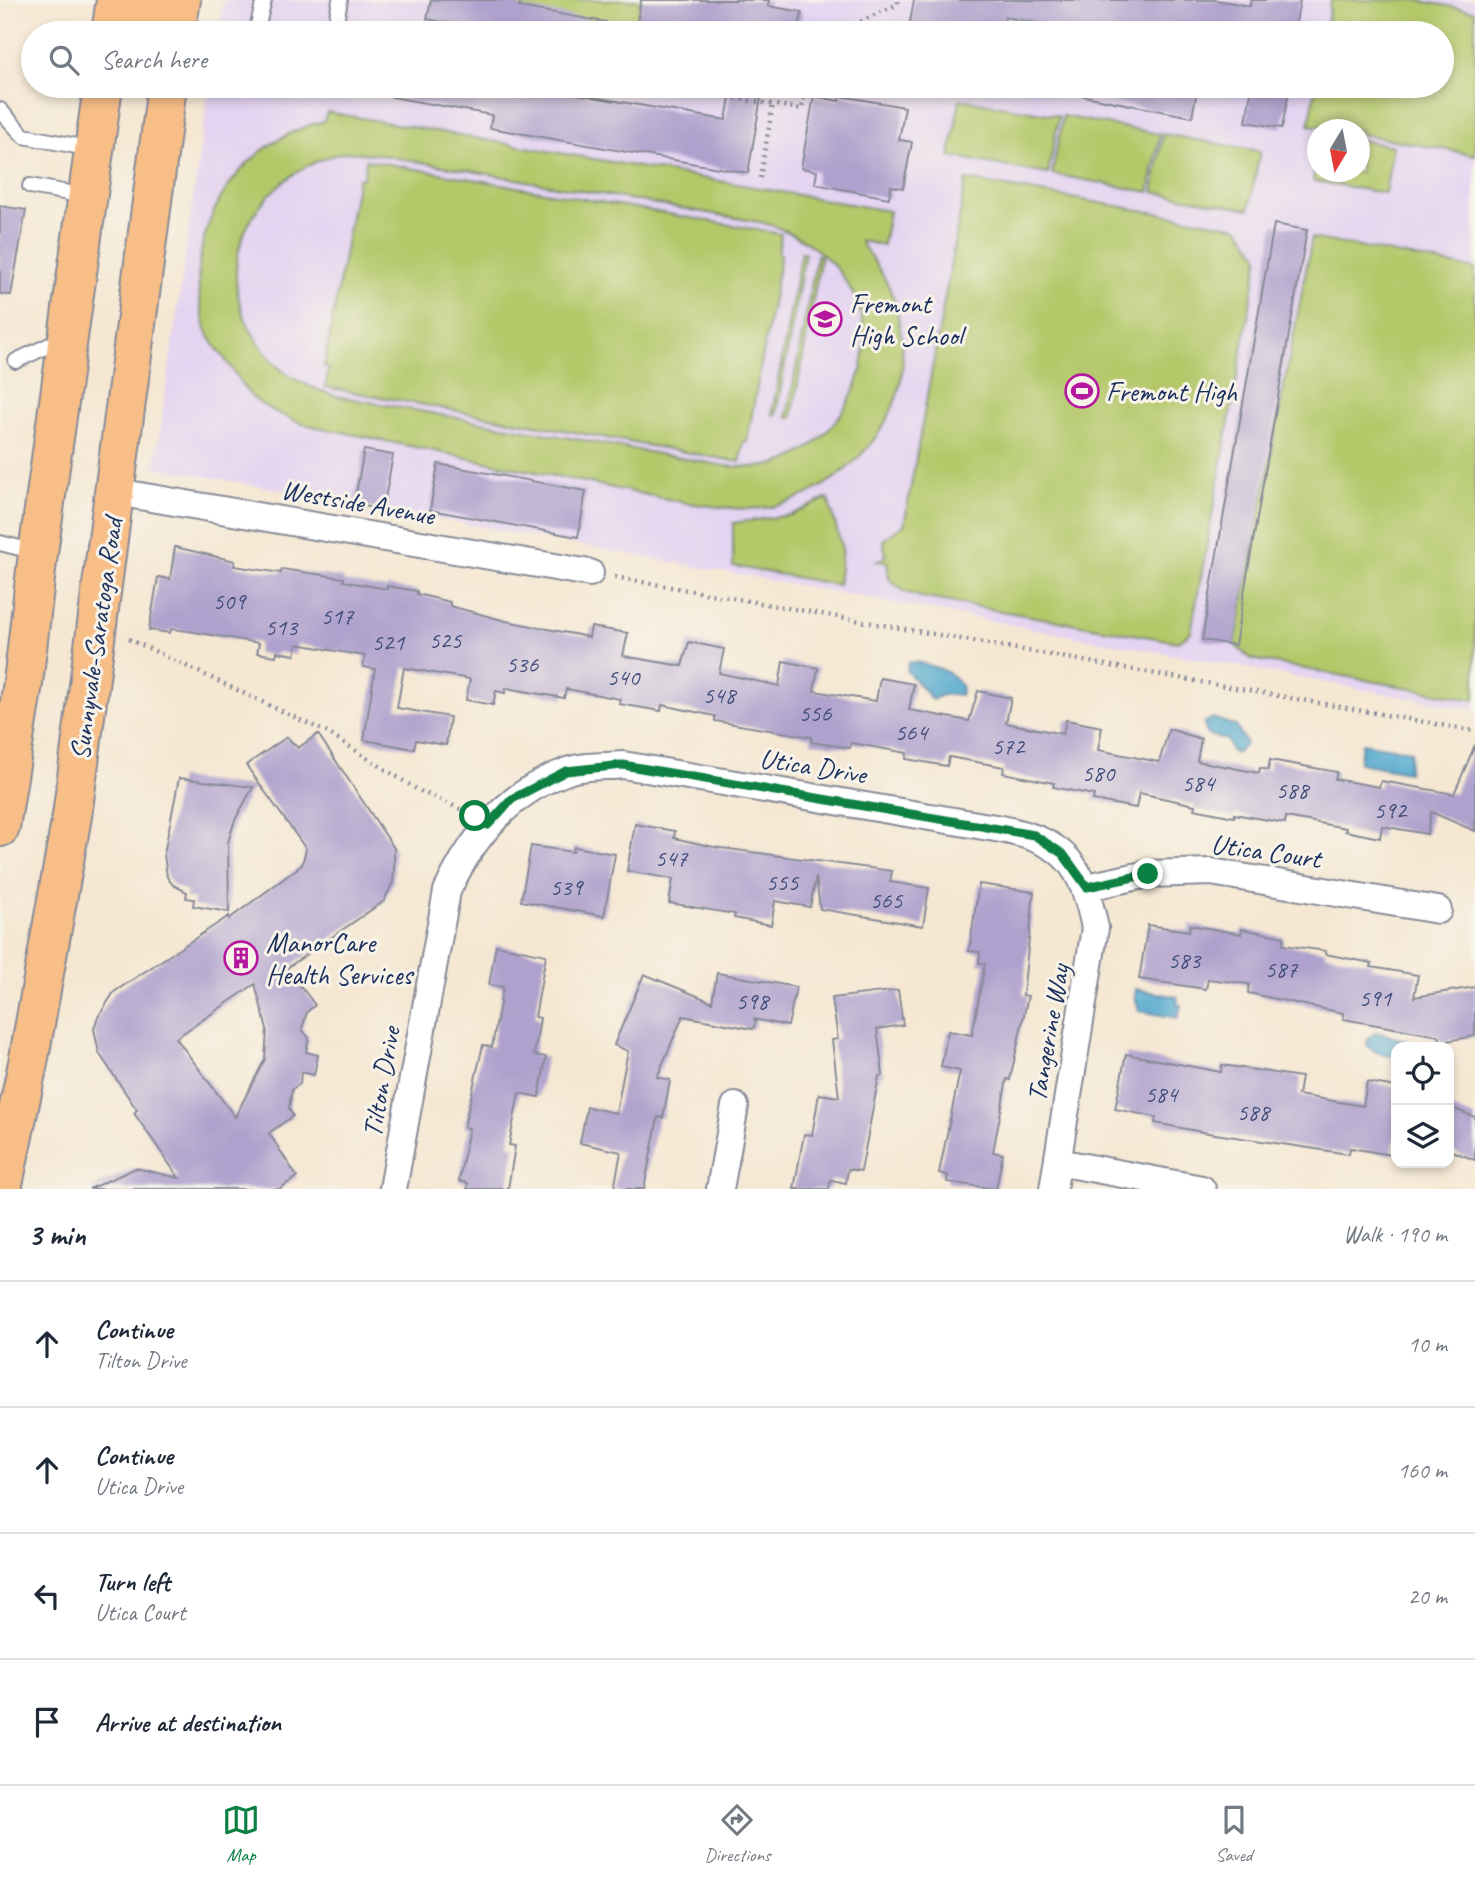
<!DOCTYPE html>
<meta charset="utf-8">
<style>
:root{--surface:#fff;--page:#f2f2f3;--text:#1f2937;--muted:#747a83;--line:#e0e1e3;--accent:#0b8043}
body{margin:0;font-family:Caveat,sans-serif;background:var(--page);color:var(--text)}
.controls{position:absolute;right:21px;bottom:21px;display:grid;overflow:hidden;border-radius:14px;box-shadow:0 4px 10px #0003}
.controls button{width:63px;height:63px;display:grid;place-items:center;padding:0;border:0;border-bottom:2px solid var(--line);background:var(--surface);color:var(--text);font:35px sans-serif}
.compass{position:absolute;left:1307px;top:119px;width:63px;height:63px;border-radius:50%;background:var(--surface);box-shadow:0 4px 10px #0003;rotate:190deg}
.stop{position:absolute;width:21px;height:21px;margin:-16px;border:5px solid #0b8043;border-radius:50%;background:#fff}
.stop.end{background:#0b8043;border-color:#fff;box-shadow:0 2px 7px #0008}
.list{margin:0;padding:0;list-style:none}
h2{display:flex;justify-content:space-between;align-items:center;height:91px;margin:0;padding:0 28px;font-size:30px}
h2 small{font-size:23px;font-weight:400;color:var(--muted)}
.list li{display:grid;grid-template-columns:46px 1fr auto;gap:21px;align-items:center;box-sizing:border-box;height:126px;padding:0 28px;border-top:2px solid var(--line)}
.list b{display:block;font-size:26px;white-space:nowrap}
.list p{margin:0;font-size:23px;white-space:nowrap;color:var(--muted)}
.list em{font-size:23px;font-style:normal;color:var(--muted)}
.icon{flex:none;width:38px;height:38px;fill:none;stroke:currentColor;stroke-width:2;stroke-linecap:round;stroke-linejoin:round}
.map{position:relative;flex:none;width:1475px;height:1189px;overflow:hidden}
.search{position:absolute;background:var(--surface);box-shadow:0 4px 10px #0003;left:21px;right:21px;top:21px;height:77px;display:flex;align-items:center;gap:18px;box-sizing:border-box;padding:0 24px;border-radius:38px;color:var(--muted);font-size:26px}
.sheet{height:595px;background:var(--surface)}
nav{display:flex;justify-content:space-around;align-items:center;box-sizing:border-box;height:98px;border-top:2px solid var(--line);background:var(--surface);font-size:19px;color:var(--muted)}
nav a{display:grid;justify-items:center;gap:4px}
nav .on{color:var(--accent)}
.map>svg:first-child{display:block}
</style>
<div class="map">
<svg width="1475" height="1189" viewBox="0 0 1475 1189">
<rect width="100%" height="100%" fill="#f7f3e8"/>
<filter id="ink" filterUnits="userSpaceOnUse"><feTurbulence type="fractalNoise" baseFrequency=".0143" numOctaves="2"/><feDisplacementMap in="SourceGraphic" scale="14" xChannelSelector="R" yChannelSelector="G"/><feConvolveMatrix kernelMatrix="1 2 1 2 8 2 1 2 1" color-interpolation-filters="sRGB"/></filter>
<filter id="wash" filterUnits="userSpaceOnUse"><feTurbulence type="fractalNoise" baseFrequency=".00686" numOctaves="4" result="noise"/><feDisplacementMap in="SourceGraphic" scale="28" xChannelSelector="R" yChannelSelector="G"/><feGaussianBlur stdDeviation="1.57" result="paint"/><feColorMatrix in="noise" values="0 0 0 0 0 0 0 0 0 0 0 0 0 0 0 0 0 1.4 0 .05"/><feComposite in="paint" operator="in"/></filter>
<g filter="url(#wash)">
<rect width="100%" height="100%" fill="#f5e7d2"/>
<path fill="#e4d3f1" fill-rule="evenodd" d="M224,0H1475V710L155,467L209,86H1442V33H218ZM1318,130H1360V172H1318Z"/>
<g fill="#b4c86b" stroke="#687c64" stroke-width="2" fill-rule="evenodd">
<path d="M480,0H641L635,33H428L430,20L466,26Z"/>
<path d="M1331,0H1416L1475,11V155L1360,134V130L1309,125L1316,86H1442V33H1325Z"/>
<path d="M960,99L1059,116L1048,174L950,156Z"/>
<path d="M327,112L889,211L883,245L860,241C873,261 890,282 896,306C901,329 906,361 900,385C886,442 837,487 782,504C753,514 716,506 686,503L303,424C286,417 265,409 251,396C243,387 236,375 229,365C222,354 210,342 206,329C178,237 232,144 324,121ZM346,152L375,154L764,223C856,250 897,345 834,423C819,442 803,455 779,463C762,469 744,467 726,466L336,396C318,390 298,383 283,371C269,360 259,344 250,329C208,250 266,169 346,152Z"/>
<path d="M1063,116L1160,134L1149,192L1052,174Z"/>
<path d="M1163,134L1260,151L1249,209L1153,192Z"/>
<path d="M1360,140L1393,146L1385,193L1313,181L1317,153L1318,172H1360Z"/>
<path d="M366,160L781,234L778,253L781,254L747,442L744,441L740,462L325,387L329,368L324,367L358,178L363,179Z"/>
<path d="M966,180L1238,227L1259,256L1191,632L1178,642L921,597L905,592L889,579L887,562L877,561L886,556L883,540L904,525Z"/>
<path d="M1312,238L1475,269V700L1251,659L1235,645Z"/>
<path d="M801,252L805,253L776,415L772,414Z"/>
<path d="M817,255L821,256L792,418L787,417Z"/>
<path d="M828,498L842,548L838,585L733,566V523L791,515Z"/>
</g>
<g fill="#51a8cd" stroke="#366c96" stroke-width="2">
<path d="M915,662C934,666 953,670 962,688L960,695H942L932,700L907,671L908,663Z"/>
<path d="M1213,718L1236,726L1246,743L1238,753L1232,752L1226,739L1207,735L1204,723Z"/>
<path d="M1362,743L1411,751L1408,772L1359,763Z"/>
<path d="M1136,989L1178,997L1177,1004L1181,1005L1178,1018L1139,1011L1135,997Z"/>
<path d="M1376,1032L1405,1040L1409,1045L1396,1047V1055C1386,1058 1375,1052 1367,1046L1368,1038Z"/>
</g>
<g id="blocks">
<g fill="#afa1cd" fill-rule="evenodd">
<path d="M431,0H521L519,7L606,22L605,33H484L485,30L427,19Z"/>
<path d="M641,0H769L768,6L802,12L798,33H635Z"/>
<path d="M914,0H1216L1250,6L1251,0H1300L1294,33H1091L1005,17L1002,33H908Z"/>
<path d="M393,86H529L726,120L732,86H763L748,173L490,128L492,115L392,97Z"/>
<path d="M1085,86H1198L1192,117L1084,96Z"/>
<path d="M1252,86H1290L1282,128L1246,122Z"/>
<path d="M814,96L839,101L840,96L905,107L899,140L912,142L903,188L891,186L889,198L815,184L817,171L801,168Z"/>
<path d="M0,206L26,210L11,295L0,294Z"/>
<path d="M1274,224L1307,230L1235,645L1202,640Z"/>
<path d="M364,450L393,455L383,510L354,504Z"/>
<path d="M438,464L586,491L578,537L430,510Z"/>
<path d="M175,547L235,561L234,566L281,573L282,569L344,578L343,581L387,589V586L417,591V594L450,602V606L506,621L589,637L591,627L628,633L623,656L682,666L689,642L724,649L719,673L779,686L783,661L818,668L814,691L876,701L880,678L914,684L909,710L969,721L978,691L1011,698L1006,723L1063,734L1066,720L1102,727L1098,750L1159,762L1169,729L1201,739L1197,761L1259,773L1260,768L1268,770L1270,760L1337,772L1335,779L1379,787L1381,781L1454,794L1475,745V831L1431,812L1427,834L1382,826L1380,838L1345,831L1346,828L1286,817L1285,823L1234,814V817L1194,809L1195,805L1139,793L1136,808L1093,800L1094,795L1053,787L1054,783L1003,773L1004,767L949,757L947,766L906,759L907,753L851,743L850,748L811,742L812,737L715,721V716L662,705L661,711L619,704L620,699L566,689L564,698L506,688L505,693L496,691L493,705L466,700L470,679L404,668L397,708L450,717L446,745L416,740L414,749L364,740L375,669L363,667L365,656L297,644L295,655L277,652L276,656L257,653L259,643L189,631L171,629L170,633L149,630L158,577L170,579Z"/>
<path d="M318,734L394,848V869L393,882L384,901L287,968L315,1005L307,1012L302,1029L309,1038L306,1052L318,1055L314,1075L301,1072L300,1084L292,1089L289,1108L293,1116L269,1133L297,1177L279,1189H89L136,1168L179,1178L134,1113L137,1110L99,1053L94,1029L97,1019L114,992L229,916V919L302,865L306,849L246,765L287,737L298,748ZM255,984L267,1029L265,1059L235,1117L176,1038Z"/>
<path d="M179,778L253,787L235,820L228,842L229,912L193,906L194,899L186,898L187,892L173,885L167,877L164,854Z"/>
<path d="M635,824L675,831L674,838L714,847L892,871L890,882L929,888L923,926L820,909L816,877L810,907L775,901L771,925L734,918L735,914L669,903L673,879L627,871Z"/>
<path d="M531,846L573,852L574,847L615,854L604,916L521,901Z"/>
<path d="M979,884L1034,892L1023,995L1028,996L1010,1080L1007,1079L993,1152L1003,1154L996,1189L947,1182L948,1175L939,1173L960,1071L941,1067L948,1031L972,1035L985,964L979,963L980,952L969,951Z"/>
<path d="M1148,925L1189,931L1190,925L1241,934L1242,929L1284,937L1283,945L1326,951L1325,954L1372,963L1371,967L1418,975L1414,997L1475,987V1036L1441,1042L1439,1036L1343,1019V1013L1248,993L1249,984L1208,979L1206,989L1139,979Z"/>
<path d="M496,945L546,955L535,1017L540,1018L534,1055L546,1057L539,1097L519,1093L509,1145L515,1146L508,1189H467L468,1183L459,1181L469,1128L464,1127L483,1045L492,1047L503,987L489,985Z"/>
<path d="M717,973L796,987L788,1026L753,1019L756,1021L753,1029L683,1016L657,1077L670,1080L663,1118L658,1117L644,1189H614L621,1152L580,1143L587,1107L616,1113L628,1051L614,1045L644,974L712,1002Z"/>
<path d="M898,990L903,1025L877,1029L883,1075L879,1076L861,1171L848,1169L846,1183L831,1180L829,1189H794L804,1134L812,1135L819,1094L839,1097L832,1040L838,1039L832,998Z"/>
<path d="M1126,1054L1221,1072L1222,1065L1301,1077L1298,1095L1363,1106L1367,1082L1396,1087V1131L1392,1155L1350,1148L1349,1154L1202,1132L1155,1123L1156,1117L1115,1109Z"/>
<path d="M1449,1107L1475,1117V1160L1449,1150Z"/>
</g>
</g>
</g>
<g filter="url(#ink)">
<use href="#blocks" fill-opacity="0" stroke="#888b98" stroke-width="2"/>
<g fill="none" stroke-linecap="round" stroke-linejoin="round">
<defs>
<g id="service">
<path d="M256,33L264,0"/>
<path d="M334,33L340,0"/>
<path d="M0,110L24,136L92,149"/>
<path d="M30,186L85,196"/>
<path d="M16,361L62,339"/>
<path d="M0,543L36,552"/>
</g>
<g id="minor">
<path d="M116,492L590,573"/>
<path d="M1087,887L1148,874L1211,872L1438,910"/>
<path d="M1058,1162L1202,1189"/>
<path d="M393,1189L447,891C472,837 508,793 565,772C581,765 605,767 623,765L1001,829C1067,842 1082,865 1095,928L1053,1189"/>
<path d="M720,1189L735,1106"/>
</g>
<g id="primary">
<path d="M111,33L116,0"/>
<path d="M150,33L147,19L151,0"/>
<path d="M175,33L181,0"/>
<path d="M0,827L23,683L38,553L103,86"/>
<path d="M2,1189L28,1063L72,816L167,86"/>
</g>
</defs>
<use href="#service" stroke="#888b98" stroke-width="18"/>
<use href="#minor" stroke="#888b98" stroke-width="30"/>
<use href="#primary" stroke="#888b98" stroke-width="42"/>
<g stroke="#888b98" stroke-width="4.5" stroke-dasharray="2 5" stroke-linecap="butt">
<path d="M851,25L860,33"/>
<path d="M835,33L898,4V0"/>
<path d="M659,86L802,109L806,86"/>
<path d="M760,178L773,104"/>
<path d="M615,577L1475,731"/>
<path d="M129,639L328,733L418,790L467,812"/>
</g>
<use href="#service" stroke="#fff" stroke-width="14"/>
<use href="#minor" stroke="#fff" stroke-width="26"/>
<use href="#primary" stroke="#f7be87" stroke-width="38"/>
</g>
</g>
<g fill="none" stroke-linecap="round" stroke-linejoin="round" filter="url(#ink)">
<path stroke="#0b8043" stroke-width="9" d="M475,816L488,825L512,799L566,771L623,765L1034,835L1063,854L1087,887L1148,874"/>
</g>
<defs>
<symbol id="school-ring" viewBox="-11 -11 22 22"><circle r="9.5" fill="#f7f3e8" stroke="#b5179e" stroke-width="1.5"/><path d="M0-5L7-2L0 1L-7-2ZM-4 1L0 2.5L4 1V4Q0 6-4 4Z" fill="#b5179e"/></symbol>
<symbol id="stadium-ring" viewBox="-11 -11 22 22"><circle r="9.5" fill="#f7f3e8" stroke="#b5179e" stroke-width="1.5"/><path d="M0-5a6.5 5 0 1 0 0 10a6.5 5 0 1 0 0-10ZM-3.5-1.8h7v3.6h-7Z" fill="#b5179e"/></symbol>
<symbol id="building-ring" viewBox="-11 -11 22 22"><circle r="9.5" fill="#f7f3e8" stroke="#b5179e" stroke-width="1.5"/><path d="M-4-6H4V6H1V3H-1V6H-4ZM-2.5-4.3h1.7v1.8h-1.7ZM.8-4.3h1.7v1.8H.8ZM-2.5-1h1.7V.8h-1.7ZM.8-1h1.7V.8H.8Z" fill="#b5179e"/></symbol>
</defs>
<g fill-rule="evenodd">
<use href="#school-ring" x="806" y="300" width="38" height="38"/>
<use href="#stadium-ring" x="1063" y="372" width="38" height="38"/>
<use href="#building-ring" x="222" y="939" width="38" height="38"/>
</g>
<g text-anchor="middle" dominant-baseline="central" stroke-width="6" stroke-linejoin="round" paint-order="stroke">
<g font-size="24" fill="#404c7a">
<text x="229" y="601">509</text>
<text x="337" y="616">517</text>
<text x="281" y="627">513</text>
<text x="445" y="640">525</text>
<text x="388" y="642">521</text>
<text x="522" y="664">536</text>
<text x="623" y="677">540</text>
<text x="719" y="695">548</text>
<text x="815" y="713">556</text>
<text x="911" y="732">564</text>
<text x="1008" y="746">572</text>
<text x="1098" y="773">580</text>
<text x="1198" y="783">584</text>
<text x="1292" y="790">588</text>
<text x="1390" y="810">592</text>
<text x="671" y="858">547</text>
<text x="782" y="882">555</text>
<text x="566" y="887">539</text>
<text x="886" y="900">565</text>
<text x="1184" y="960">583</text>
<text x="1281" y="969">587</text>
<text x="1375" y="998">591</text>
<text x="752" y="1001">598</text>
<text x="1161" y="1094">584</text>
<text x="1253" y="1112">588</text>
</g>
<g font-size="28" fill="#1b2f5e" stroke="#f7f3e8" text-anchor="start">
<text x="850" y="303">Fremont<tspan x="850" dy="32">High School</tspan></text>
<text x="1106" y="391">Fremont High</text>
<text x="266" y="942">ManorCare<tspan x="266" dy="32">Health Services</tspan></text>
</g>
<g font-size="28" fill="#1b2f5e" stroke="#f7f3e8">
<text transform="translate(358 502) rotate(10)">Westside Avenue</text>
<text transform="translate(96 639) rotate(-82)">Sunnyvale-Saratoga Road</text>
<text transform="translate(813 766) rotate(9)">Utica Drive</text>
<text transform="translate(1266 851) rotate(8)">Utica Court</text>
<text transform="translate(1048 1033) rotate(-80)">Tangerine Way</text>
<text transform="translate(381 1082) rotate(-80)">Tilton Drive</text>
</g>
</g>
</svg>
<div class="controls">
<button><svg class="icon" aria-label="locate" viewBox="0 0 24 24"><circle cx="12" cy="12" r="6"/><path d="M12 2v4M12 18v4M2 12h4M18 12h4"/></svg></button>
<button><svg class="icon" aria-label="layers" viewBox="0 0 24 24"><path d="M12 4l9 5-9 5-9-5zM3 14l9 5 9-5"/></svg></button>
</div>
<svg class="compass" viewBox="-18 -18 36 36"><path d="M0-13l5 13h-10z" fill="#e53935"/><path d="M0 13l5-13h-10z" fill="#747a83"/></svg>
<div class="stop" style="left:475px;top:816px"></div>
<div class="stop end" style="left:1148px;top:874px"></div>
<div class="search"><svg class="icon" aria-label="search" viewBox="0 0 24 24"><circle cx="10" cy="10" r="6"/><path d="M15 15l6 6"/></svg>Search here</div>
</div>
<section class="sheet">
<h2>3 min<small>Walk · 190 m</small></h2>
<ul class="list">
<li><svg class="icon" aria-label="ahead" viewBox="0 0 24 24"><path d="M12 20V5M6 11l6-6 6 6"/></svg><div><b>Continue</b><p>Tilton Drive</p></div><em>10 m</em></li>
<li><svg class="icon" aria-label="ahead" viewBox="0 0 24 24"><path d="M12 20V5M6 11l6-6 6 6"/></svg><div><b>Continue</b><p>Utica Drive</p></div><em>160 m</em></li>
<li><svg class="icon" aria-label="left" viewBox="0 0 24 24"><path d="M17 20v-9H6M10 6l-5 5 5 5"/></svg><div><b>Turn left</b><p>Utica Court</p></div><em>20 m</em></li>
<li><svg class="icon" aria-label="arrive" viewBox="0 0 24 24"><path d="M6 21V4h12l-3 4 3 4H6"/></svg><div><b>Arrive at destination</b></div></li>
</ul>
</section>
<nav>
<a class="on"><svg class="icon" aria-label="map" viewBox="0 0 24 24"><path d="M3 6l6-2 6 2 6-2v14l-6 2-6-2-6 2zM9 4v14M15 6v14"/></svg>Map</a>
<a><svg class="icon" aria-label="directions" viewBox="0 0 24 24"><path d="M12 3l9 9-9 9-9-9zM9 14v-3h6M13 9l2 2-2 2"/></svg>Directions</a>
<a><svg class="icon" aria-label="saved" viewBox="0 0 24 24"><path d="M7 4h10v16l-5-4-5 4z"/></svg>Saved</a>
</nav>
